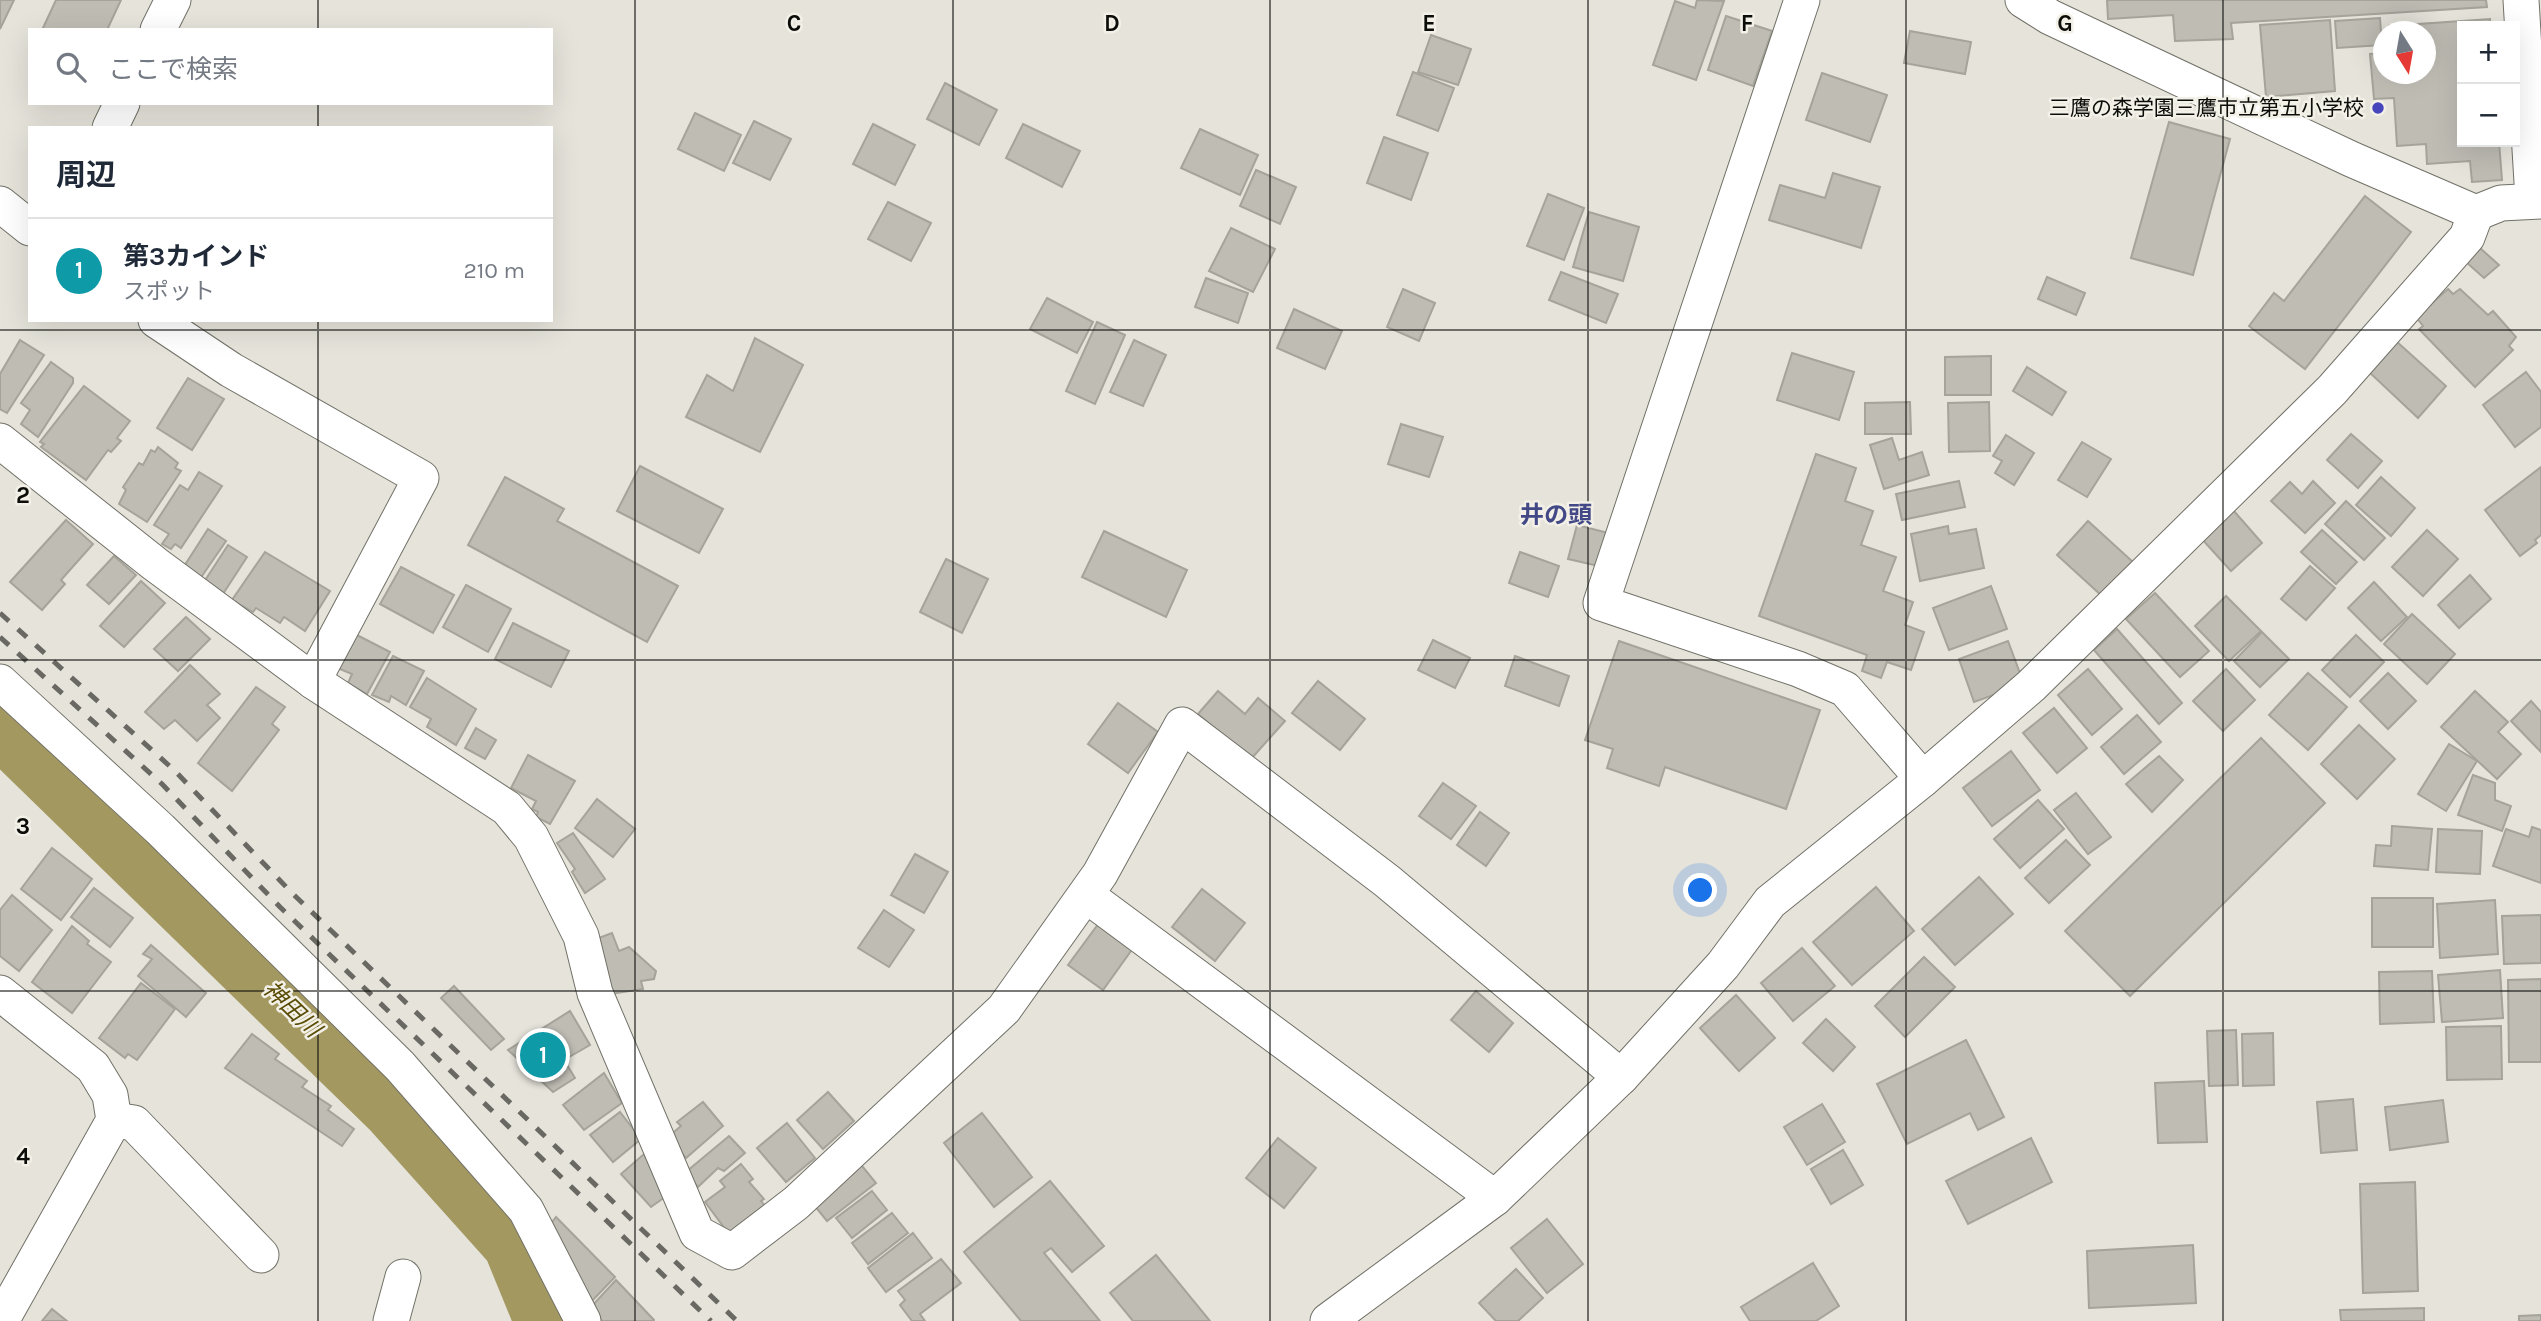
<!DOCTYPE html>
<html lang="ja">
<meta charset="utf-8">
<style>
:root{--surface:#fff;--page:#f2f2f3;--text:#1f2937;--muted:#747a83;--line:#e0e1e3;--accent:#1a73e8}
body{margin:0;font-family:Karla,"Noto Sans JP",sans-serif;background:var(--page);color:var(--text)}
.controls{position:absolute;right:21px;top:21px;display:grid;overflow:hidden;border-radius:0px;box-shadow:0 7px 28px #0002}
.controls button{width:63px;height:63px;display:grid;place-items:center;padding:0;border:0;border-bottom:2px solid var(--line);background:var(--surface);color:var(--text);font:35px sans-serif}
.compass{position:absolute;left:2373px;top:21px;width:63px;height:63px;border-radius:50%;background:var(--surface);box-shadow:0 7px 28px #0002;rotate:169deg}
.you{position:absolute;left:1701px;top:891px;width:24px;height:24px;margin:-18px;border:5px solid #fff;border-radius:50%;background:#1a73e8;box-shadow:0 0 0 10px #1a73e833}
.badge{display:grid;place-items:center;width:46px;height:46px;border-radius:50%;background:var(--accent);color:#fff;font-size:23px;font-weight:700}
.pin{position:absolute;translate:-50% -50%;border:4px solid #fff;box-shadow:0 2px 7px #0006}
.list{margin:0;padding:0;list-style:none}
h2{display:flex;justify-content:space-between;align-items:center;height:91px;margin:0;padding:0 28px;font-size:30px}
h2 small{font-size:23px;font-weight:400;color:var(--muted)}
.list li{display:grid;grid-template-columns:46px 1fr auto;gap:21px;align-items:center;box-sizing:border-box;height:105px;padding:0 28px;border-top:2px solid var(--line)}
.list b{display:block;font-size:26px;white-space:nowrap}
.list p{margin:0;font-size:23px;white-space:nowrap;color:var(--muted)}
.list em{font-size:23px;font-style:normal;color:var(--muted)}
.icon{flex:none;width:38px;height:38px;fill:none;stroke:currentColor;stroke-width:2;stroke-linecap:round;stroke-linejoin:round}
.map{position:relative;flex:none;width:2541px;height:1321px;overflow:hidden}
.search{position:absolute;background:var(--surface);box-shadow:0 7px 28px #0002;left:28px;top:28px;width:525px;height:77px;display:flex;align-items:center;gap:18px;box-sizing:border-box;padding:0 24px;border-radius:0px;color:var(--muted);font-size:26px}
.panel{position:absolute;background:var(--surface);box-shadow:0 7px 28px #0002;left:28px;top:126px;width:525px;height:196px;border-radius:0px}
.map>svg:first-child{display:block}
</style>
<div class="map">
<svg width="2541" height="1321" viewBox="0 0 2541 1321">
<rect width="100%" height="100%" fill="#e5e3da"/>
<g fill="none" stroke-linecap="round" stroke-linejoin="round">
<path stroke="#a49861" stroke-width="65" d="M0,724L394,1108L515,1243L547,1321"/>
</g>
<g fill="#bebcb3" stroke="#a5a39a" stroke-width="2">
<path d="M0,0H14L0,29Z"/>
<path d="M56,0H121L107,30H42Z"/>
<path d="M1697,0L1724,1L1696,80L1653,65L1675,1L1695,8Z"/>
<path d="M2107,0H2486L2487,7L2231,23L2233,39L2175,41L2173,15L2108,19Z"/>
<path d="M1726,16L1772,31L1753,86L1708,70Z"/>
<path d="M2380,18L2382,45L2337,48L2335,21Z"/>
<path d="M2490,19V26H2462V142H2499L2502,180L2472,182L2470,161L2427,164L2426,144L2397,146L2394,98L2374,99L2370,54L2384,53V74H2426V32H2389V26Z"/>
<path d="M2330,20L2335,91L2266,97L2260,25Z"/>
<path d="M1910,31L1971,42L1965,74L1904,63Z"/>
<path d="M1431,35L1471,49L1458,85L1418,72Z"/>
<path d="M1413,72L1454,88L1438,131L1397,115Z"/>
<path d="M1822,73L1887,95L1870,142L1806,120Z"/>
<path d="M945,83L997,110L979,145L927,119Z"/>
<path d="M695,113L741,135L724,171L678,149Z"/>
<path d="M754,121L791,139L770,180L733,163Z"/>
<path d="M2169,122L2230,139L2193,275L2131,258Z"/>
<path d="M873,124L915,145L895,185L853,164Z"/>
<path d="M1023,124L1080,151L1062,187L1006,158Z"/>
<path d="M1200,129L1258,155L1240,195L1181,168Z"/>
<path d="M1384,137L1428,153L1411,200L1367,183Z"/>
<path d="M1256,170L1296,187L1280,224L1240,206Z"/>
<path d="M1833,173L1880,187L1861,248L1769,220L1780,185L1825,198Z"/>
<path d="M1548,194L1584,208L1564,260L1527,246Z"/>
<path d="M2365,196L2411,232L2305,369L2249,326L2274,293L2284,301Z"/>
<path d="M888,202L931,223L911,261L868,239Z"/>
<path d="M1589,212L1639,227L1623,281L1573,267Z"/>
<path d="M1231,228L1275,249L1253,292L1209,271Z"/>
<path d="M2480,248L2499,265L2484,278L2466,262Z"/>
<path d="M1561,272L1618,294L1606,323L1549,300Z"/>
<path d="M2047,277L2085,293L2076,315L2038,299Z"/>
<path d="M1206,278L1248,293L1238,323L1195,307Z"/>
<path d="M1403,289L1435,303L1419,341L1387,327Z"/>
<path d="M2448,289L2453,294L2460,289L2488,315L2493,311L2516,337L2509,346L2513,350L2475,387L2419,329L2423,326L2416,317Z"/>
<path d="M1047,298L1093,322L1077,353L1030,329Z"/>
<path d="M1294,309L1342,331L1325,369L1277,348Z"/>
<path d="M1097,322L1125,335L1095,404L1066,391Z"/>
<path d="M755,338L803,365L760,452L686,417L707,375L733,391Z"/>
<path d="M20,340L44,355L7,413L0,409V374Z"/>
<path d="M1134,340L1166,355L1143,406L1110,392Z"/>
<path d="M2396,341L2446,386L2418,418L2369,372Z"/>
<path d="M1792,353L1854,372L1839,420L1777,400Z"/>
<path d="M1991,356V395H1945V357Z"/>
<path d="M51,362L73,378V383L38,437L21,424L30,410L21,403Z"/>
<path d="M2027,367L2066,392L2052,415L2013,391Z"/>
<path d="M2526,372L2541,392V427L2515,447L2483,405Z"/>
<path d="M188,378L224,399L192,450L157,428Z"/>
<path d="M84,386L130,421L117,438L121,441L111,452L108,450L86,480L41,447L44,444L40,442Z"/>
<path d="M1910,402L1911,434H1865V403Z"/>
<path d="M1989,402L1990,451L1949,452L1948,403Z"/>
<path d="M1401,424L1443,437L1429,477L1388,464Z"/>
<path d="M2351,434L2382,461L2358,488L2327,460Z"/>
<path d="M2006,435L2034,453L2014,485L1995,473L2002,461L1993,456Z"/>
<path d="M1892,438L1899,460L1922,452L1929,475L1884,489L1870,445Z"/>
<path d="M2082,442L2111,459L2087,497L2058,480Z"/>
<path d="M158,447L178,463L175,468L181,471L147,522L119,504L126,490L123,487L139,463L143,465L151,450L155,452Z"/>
<path d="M1816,454L1856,468L1845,501L1873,511L1861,545L1896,557L1883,591L1913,602L1905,625L1924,632L1911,670L1887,662L1881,678L1862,671L1867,655L1759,616Z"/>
<path d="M640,466L723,509L699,553L617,511Z"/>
<path d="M2541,467V535L2535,540L2537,543L2520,556L2485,510Z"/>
<path d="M199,472L222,486L181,548L175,544L171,549L162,544L169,534L154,525L180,485L188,490Z"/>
<path d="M505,477L564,509L557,521L678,586L647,642L468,545Z"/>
<path d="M2381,477L2415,508L2391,536L2356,505Z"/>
<path d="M1959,481L1965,507L1902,520L1896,494Z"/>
<path d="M2313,481L2335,503L2305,533L2271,501L2290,482L2302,494Z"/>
<path d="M2346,501L2385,538L2364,560L2325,524Z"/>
<path d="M2233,510L2262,543L2231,571L2201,538Z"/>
<path d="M66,520L93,544L61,580L65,584L42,610L10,582Z"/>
<path d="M2088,521L2133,562L2102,596L2057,555Z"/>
<path d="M1577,525L1612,534L1603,567L1568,559Z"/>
<path d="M1948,526L1949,534L1976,529L1984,568L1920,581L1911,534Z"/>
<path d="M208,529L226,541L200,579L183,568Z"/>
<path d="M2322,530L2357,562L2336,584L2301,552Z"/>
<path d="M2427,530L2458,559L2423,596L2392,567Z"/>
<path d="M1104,531L1187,570L1166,617L1082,577Z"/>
<path d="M228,545L247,557L223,594L204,582Z"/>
<path d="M265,552L330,591L305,631L284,617L280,623L256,608L253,612L232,600Z"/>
<path d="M1520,552L1559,566L1548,597L1509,583Z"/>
<path d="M114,556L136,575L109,604L87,585Z"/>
<path d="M946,559L988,579L962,633L920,612Z"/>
<path d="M2310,566L2335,588L2306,620L2281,599Z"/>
<path d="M401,567L454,595L433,633L380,604Z"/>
<path d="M2470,575L2491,599L2459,628L2438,605Z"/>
<path d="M141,581L165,603L124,647L100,626Z"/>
<path d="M2374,582L2407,617L2381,641L2348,608Z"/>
<path d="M466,585L511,609L488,652L443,627Z"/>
<path d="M1991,586L2007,629L1949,650L1933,608Z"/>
<path d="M2155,593L2209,651L2180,677L2126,619Z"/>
<path d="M2226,596L2261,631L2229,661L2195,626Z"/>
<path d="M2412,614L2455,654L2427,684L2384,644Z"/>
<path d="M186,617L210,639L178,671L154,649Z"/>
<path d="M513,623L569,651L551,687L495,659Z"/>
<path d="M2117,629L2182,703L2159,724L2094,650Z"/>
<path d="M2262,632L2289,659L2260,687L2234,661Z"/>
<path d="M353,633L390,652L367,694L348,683L352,674L335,667Z"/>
<path d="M2356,635L2384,662L2350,697L2322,670Z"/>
<path d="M1433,640L1470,658L1455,688L1418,670Z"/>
<path d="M1619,641L1820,710L1786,809L1665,767L1659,786L1607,768L1613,749L1585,740Z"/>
<path d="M2008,641L2024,684L1974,702L1959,659Z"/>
<path d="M393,656L424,671L406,705L391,696L389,702L372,695Z"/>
<path d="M1515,656L1569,676L1559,706L1505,686Z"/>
<path d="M190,665L220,694L207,705L220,718L197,741L175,720L164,729L145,712Z"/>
<path d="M2088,669L2122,709L2092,735L2058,695Z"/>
<path d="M2226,669L2255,700L2223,731L2193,701Z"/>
<path d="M2308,673L2347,707L2308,750L2269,715Z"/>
<path d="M2388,673L2416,701L2388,729L2360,701Z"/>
<path d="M427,678L476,709L456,745L427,727L431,719L410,707Z"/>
<path d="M1318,681L1365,719L1340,750L1292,713Z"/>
<path d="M256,687L285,707L272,724L279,730L232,791L198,763Z"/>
<path d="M1218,691L1245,714L1258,698L1285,721L1251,759L1198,714Z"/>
<path d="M2475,691L2508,722L2498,732L2521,754L2497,779L2441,727Z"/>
<path d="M2531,701L2541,712V752L2511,721Z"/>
<path d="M1118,703L1158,732L1128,773L1088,744Z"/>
<path d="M2054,708L2087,748L2057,773L2023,733Z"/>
<path d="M2137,715L2161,742L2124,774L2101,747Z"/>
<path d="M2359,725L2395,759L2357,799L2321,764Z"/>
<path d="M476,728L496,740L485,759L465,748Z"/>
<path d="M2261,738L2325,803L2130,996L2065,931Z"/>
<path d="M2449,744L2477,761L2446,811L2418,794Z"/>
<path d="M2011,751L2040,790L1992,826L1963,788Z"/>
<path d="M528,755L575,781L550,824L536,817L538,812L532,809L536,801L511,788Z"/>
<path d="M2159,756L2183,780L2152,812L2126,784Z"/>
<path d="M2473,775L2495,783V800L2511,806L2502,831L2458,815Z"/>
<path d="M1443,783L1476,806L1451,839L1419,816Z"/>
<path d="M2076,793L2111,837L2088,854L2054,810Z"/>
<path d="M597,799L635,829L613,857L575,828Z"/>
<path d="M2038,800L2064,829L2020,868L1994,839Z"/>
<path d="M1480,812L1509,833L1486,866L1457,845Z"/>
<path d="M2392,826L2432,829L2428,870L2374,866L2376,845L2391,846Z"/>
<path d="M2532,827L2541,830V883L2493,866L2506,829L2529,837Z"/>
<path d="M2438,829L2482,831L2480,874L2436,872Z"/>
<path d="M573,833L605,879L585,893L572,872L575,869L557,843Z"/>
<path d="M2066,840L2090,865L2049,903L2025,878Z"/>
<path d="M52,848L92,879L61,920L21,889Z"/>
<path d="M915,854L948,872L924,913L891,895Z"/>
<path d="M1979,877L2013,914L1955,965L1922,929Z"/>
<path d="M1876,887L1914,931L1852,985L1813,942Z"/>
<path d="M94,888L133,918L110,947L71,917Z"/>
<path d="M1202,889L1245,923L1215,961L1172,927Z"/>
<path d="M12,895L52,930L19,971L0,956V910Z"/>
<rect x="2372" y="898" width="61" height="49"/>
<path d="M2495,900L2498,954L2440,958L2437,904Z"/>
<path d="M884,910L914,930L889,967L858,948Z"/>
<path d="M2541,915V963L2504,964L2502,916Z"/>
<path d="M1102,919L1136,944L1103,990L1068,965Z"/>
<path d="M72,926L89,941L87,944L111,962L72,1013L32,982Z"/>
<path d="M612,933L619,951L629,947L656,971L654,979L641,981L643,989L611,994L593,940Z"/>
<path d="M151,945L206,993L186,1017L138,976L152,959L143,954Z"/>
<path d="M1802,948L1835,986L1793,1021L1761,983Z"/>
<path d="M1924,957L1955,987L1905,1037L1875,1006Z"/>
<path d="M2500,970L2503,1018L2442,1022L2438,975Z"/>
<path d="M2432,971L2434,1022L2380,1024L2379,972Z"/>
<path d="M2541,979V1062H2509L2508,980Z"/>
<path d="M141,983L175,1009L137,1060L128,1054L125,1058L99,1038Z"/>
<path d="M454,986L504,1039L491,1050L441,998Z"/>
<path d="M1476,991L1513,1023L1489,1052L1451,1020Z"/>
<path d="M1736,995L1775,1038L1739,1071L1700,1028Z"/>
<path d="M570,1011L590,1045L564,1060L575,1078L553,1092L508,1050Z"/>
<path d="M1826,1019L1855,1047L1833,1071L1803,1043Z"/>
<path d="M2501,1026L2502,1079L2447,1080L2446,1027Z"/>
<path d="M2236,1030L2238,1085L2209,1086L2207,1031Z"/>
<path d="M2273,1033L2274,1085L2243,1086L2242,1034Z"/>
<path d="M252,1034L279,1054L275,1059L307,1081L302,1087L331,1106L328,1110L354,1129L342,1146L225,1068Z"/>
<path d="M1966,1040L2004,1117L1978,1130L1970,1113L1907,1144L1877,1084Z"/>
<path d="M604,1073L622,1103L584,1130L563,1105Z"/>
<path d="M2204,1081L2207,1142L2158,1143L2155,1083Z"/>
<path d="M828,1092L854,1121L823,1149L797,1120Z"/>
<path d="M2353,1099L2357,1150L2321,1153L2317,1102Z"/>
<path d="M2443,1100L2448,1142L2390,1150L2385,1107Z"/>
<path d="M703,1102L723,1126L686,1158L668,1137L681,1126L677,1122Z"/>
<path d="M1822,1104L1845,1142L1807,1165L1784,1127Z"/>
<path d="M620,1112L641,1139L613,1162L590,1135Z"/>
<path d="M982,1113L1032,1177L994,1207L944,1143Z"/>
<path d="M787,1123L815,1158L786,1182L757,1148Z"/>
<path d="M729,1136L745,1153L724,1171L718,1168L698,1187L686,1172Z"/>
<path d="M1278,1138L1316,1168L1284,1208L1246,1178Z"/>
<path d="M2031,1138L2052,1182L1968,1224L1946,1181Z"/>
<path d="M1843,1150L1863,1185L1831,1204L1811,1169Z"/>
<path d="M644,1154L665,1197L651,1207L621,1174Z"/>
<path d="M858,1161L876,1183L827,1221L809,1199Z"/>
<path d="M741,1164L753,1179L749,1182L764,1199L761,1201L765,1206L729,1234L705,1202L725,1187L720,1181Z"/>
<path d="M1050,1181L1104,1246L1072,1272L1051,1248L1044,1253L1100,1321H1021L964,1252Z"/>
<path d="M2415,1182L2418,1291L2363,1293L2360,1184Z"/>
<path d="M872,1191L887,1210L852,1238L836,1218Z"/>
<path d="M892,1213L908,1233L868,1264L852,1243Z"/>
<path d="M556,1217L615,1277L588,1305L545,1231Z"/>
<path d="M1547,1219L1583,1264L1547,1293L1511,1248Z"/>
<path d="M913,1233L932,1258L886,1292L868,1268Z"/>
<path d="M2193,1245L2196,1303L2089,1308L2087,1251Z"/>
<path d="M1156,1255L1210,1321H1133L1110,1293Z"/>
<path d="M941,1259L961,1283L920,1314L925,1321H912L900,1305L905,1300L898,1291Z"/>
<path d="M1813,1263L1839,1306L1816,1321H1750L1741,1307Z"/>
<path d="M1516,1269L1543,1298L1518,1321H1496L1479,1303Z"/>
<path d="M616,1280L654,1320V1321H602L590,1308Z"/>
<path d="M2424,1308V1321H2341L2340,1310Z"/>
<path d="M52,1309L67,1321H42Z"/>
<path d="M2541,1315V1321H2519V1316Z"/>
</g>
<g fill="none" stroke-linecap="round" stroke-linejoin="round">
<defs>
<g id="street">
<path d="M1802,0L1601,603L1798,669L1845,689L1923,779"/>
<path d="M2023,0L2050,17L2351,159L2476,213L2501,203L2541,201"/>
<path d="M2521,0L2533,199"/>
<path d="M158,30L173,0"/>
<path d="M110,128L122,103"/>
<path d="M0,204L30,228"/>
<path d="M156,320L231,370L421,478L313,681"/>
<path d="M0,441L155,564L313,681L507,808L531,837L581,936L595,993L697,1233L732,1252L796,1203L1004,1009L1100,874L1182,725L1387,881L1621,1077"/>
<path d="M0,682L160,829L400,1066L526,1210L583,1321"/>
<path d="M1086,895L1495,1198"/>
<path d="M0,993L93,1067L110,1095L114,1120L1,1321"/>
<path d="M114,1120L134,1123L261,1255"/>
<path d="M391,1321L403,1277"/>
<path d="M1328,1321L1495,1198L1621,1077L1723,965L1770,902L1923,779L2031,686L2332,390L2467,237L2476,213"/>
</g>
</defs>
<use href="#street" stroke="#727168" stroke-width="37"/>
<use href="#street" stroke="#fff" stroke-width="35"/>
<g stroke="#696862" stroke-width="5" stroke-dasharray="12 12" stroke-linecap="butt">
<path d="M0,613L174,770L292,893L737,1321"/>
<path d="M0,637L162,784L280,907L711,1321"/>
</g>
</g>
<path fill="none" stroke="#0c0c09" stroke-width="2" stroke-opacity="0.55" d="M318,0V30M635,0V1321M953,0V1321M1270,0V1321M1588,0V1321M1906,0V1321M2223,0V1321M318,103V128M318,320V1321M0,330H2541M0,660H2541M0,991H2541"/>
<circle fill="#4745bb" stroke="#f2f0e7" stroke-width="2.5" cx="2378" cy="108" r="7"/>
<g text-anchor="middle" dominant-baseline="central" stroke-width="5" stroke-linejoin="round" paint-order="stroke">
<g font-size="21" fill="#0c0c09" stroke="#f2f0e7" text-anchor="end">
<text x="2364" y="108">三鷹の森学園三鷹市立第五小学校</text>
</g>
<g font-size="23" font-style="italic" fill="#5a4c05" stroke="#f2f0e7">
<text transform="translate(292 1009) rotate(44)">神田川</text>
</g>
<g font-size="24" font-weight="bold" fill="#434986" stroke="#f2f0e7">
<text x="1556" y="515">井の頭</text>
</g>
</g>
<g font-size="23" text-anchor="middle" font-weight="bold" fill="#0c0c09" stroke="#f2f0e7" stroke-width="5" stroke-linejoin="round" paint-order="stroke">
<text x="794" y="31">C</text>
<text x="1112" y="31">D</text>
<text x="1429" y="31">E</text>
<text x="1747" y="31">F</text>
<text x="2065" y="31">G</text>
<text x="23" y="503">2</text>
<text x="23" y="834">3</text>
<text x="23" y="1164">4</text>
</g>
</svg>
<div class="controls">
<button>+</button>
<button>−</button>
</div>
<svg class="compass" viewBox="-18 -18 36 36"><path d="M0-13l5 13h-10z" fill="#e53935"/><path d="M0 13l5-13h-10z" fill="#747a83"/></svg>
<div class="you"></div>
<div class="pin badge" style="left:543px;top:1055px;background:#0f9aa8">1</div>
<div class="search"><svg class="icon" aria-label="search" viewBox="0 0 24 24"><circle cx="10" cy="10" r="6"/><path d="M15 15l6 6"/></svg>ここで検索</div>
<section class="panel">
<h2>周辺<small></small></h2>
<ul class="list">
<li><span class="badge" style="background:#0f9aa8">1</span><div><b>第3カインド</b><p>スポット</p></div><em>210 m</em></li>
</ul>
</section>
</div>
